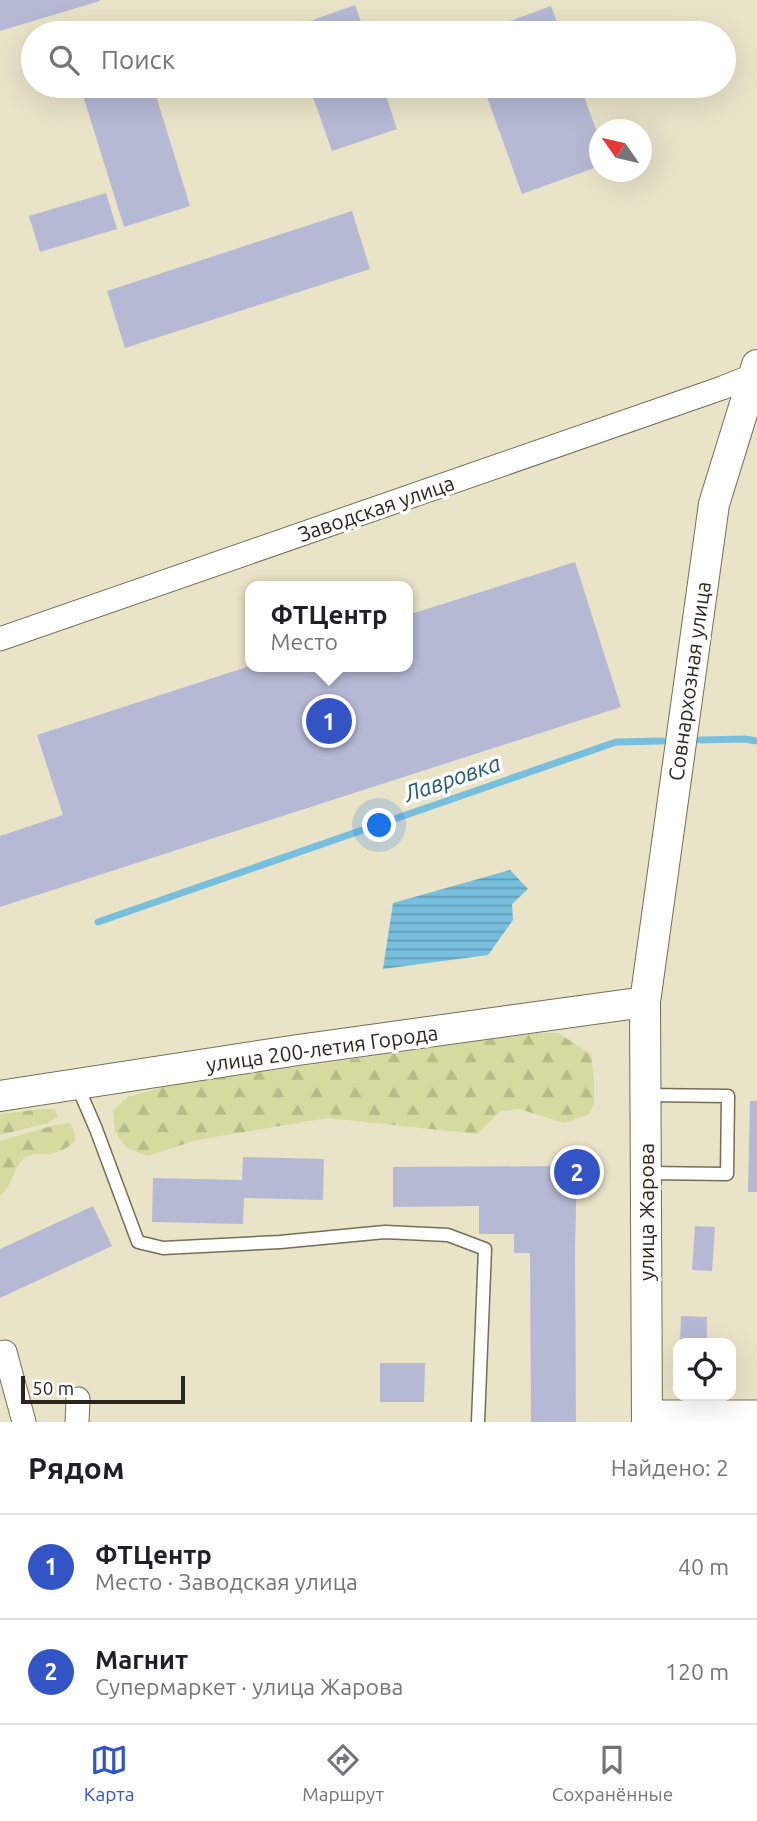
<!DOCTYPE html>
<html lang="ru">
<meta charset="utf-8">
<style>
:root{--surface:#fff;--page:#f6f6f6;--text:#202124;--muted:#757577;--line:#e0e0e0;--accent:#3354c5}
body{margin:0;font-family:Ubuntu,sans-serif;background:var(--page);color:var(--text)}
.controls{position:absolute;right:21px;bottom:21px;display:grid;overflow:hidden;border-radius:14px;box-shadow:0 7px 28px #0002}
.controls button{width:63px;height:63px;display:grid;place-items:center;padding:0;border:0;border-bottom:2px solid var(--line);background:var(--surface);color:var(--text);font:35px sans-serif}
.compass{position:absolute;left:589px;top:119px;width:63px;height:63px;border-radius:50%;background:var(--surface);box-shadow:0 7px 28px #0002;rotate:304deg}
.scale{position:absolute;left:21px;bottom:18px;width:164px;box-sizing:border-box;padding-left:7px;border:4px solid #29271d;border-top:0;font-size:19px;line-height:24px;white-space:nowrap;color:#29271d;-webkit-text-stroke:5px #fff;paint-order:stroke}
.you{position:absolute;left:380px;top:826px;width:24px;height:24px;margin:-18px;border:5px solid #fff;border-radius:50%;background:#1a73e8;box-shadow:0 0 0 10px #1a73e833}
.badge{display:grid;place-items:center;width:46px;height:46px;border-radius:50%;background:var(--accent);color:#fff;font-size:23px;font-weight:700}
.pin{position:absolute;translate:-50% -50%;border:4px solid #fff;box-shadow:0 2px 7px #0006}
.popup{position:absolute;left:245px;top:581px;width:168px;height:91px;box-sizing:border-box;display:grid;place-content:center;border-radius:14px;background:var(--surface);filter:drop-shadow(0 2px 5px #0005);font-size:23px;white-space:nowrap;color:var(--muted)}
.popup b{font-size:26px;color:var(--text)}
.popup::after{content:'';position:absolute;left:50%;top:100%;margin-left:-14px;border:14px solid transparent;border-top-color:var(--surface)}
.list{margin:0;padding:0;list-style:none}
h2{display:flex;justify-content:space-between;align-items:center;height:91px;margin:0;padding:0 28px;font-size:30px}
h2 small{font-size:23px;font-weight:400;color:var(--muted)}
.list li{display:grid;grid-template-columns:46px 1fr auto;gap:21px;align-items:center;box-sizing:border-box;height:105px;padding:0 28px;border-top:2px solid var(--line)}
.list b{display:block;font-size:26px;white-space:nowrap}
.list p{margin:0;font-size:23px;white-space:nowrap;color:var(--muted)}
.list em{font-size:23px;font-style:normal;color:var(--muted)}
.icon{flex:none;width:38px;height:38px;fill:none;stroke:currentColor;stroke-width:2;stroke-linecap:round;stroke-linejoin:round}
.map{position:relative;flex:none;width:757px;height:1422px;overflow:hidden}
.search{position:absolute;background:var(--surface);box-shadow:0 7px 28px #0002;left:21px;right:21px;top:21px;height:77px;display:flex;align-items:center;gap:18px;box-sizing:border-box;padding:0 24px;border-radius:38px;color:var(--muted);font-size:26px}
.sheet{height:301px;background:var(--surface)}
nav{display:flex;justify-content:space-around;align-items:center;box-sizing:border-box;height:98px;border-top:2px solid var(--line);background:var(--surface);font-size:19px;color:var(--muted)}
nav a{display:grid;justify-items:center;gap:4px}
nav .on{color:var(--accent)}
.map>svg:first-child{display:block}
</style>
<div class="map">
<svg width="757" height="1422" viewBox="0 0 757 1422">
<defs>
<pattern id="forest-firs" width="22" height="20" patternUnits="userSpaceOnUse" patternTransform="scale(1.75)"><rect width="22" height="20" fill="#d5da9f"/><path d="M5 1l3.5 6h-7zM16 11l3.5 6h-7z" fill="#b7bb88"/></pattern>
<pattern id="water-rules" width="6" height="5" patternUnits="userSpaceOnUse" patternTransform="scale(1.75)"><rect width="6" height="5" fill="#78bfde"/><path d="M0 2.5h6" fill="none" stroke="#629bb3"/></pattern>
</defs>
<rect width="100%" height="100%" fill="#e9e4c8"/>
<g fill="url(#forest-firs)">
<path d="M537,1033H558L591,1054L594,1079V1105L588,1115L564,1123L519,1109L501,1111L477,1134L327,1118L197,1140L147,1156L127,1148L115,1132L113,1110L128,1097L170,1085Z"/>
<path d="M41,1109H55L58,1117L48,1123L0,1135V1114Z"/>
<path d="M70,1123L75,1133V1141C67,1148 60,1152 50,1154C43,1155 35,1153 28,1156C13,1163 14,1186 0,1196V1141L55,1125Z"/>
</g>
<path fill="url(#water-rules)" d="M510,870L528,889L512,904L513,920L488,955L383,969L393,903Z"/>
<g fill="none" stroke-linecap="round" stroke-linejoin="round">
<g stroke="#78bfde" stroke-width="7">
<path d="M700,740L744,739L757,741"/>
<path d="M98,922L616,742L662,741"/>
</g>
</g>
<g fill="#b6b9d4">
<path d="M0,0H100V1L0,31Z"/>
<path d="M355,5L365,33H292L290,28Z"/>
<path d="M551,6L561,33H477Z"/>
<path d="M80,86H153L190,206L124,227Z"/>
<path d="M309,86H383L397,129L332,151Z"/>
<path d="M483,86H580L600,140V166L522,194Z"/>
<path d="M106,193L117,229L40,252L29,216Z"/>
<path d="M352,211L370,269L125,348L107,291Z"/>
<path d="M575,562L621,707L0,907V836L63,815L37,735L250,666L408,667V615Z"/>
<path d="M750,1101H757V1192H748Z"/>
<path d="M243,1157L324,1159L323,1200L244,1198L243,1224L152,1222L153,1178L242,1180Z"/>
<path d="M577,1166L575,1250L576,1422H531L530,1253H514V1234H479V1206L393,1207V1167Z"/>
<path d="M93,1206L112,1246L0,1298V1249Z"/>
<path d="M695,1226L715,1227L712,1271L692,1270Z"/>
<path d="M681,1316L707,1317V1343H680Z"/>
<path d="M380,1363H425L424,1402H380Z"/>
</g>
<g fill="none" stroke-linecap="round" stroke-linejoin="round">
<defs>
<g id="service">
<path d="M77,1085L96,1129L138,1242L163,1248L280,1242L385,1232L448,1235L485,1249L478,1422"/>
<path d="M646,1095L728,1096L727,1174L646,1173"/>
</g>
<g id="minor">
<path d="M0,639L722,388L752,376"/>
<path d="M0,1354L5,1352L24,1422"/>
<path d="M647,1412H757"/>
<path d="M77,1422L78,1399"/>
</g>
<g id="tertiary">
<path d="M0,1096L298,1050L645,1002"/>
<path d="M647,1422L645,1002L714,504L757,365"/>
</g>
</defs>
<use href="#service" stroke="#746f56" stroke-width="15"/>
<use href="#minor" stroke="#746f56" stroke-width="25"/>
<use href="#tertiary" stroke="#746f56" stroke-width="32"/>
<use href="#service" stroke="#fff" stroke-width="12"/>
<use href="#minor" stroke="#fff" stroke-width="23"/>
<use href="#tertiary" stroke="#fff" stroke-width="30"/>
</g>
<g text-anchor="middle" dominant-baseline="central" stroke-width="7" stroke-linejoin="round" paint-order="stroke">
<g font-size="21" fill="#29271d" stroke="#fff">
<text transform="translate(376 508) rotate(-19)">Заводская улица</text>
<text transform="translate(689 681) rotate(-82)">Совнархозная улица</text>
<text transform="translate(322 1048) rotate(-8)">улица 200-летия Города</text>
<text transform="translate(646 1212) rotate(-90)">улица Жарова</text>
</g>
<g font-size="23" font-style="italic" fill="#235b72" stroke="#fff">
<text transform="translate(452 778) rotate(-19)">Лавровка</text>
</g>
</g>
</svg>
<div class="controls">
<button><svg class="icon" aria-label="locate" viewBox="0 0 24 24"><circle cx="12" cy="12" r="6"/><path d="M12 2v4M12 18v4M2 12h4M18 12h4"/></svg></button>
</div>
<svg class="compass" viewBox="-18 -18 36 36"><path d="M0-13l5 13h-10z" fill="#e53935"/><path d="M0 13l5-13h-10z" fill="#757577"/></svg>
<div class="scale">50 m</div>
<div class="you"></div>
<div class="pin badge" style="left:329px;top:721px">1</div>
<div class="popup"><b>ФТЦентр</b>Место</div>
<div class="pin badge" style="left:577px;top:1172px">2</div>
<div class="search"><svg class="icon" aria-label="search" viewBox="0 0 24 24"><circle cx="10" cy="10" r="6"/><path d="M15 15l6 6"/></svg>Поиск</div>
</div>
<section class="sheet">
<h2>Рядом<small>Найдено: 2</small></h2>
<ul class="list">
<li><span class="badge">1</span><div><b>ФТЦентр</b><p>Место · Заводская улица</p></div><em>40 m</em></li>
<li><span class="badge">2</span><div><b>Магнит</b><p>Супермаркет · улица Жарова</p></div><em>120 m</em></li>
</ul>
</section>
<nav>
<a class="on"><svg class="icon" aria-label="map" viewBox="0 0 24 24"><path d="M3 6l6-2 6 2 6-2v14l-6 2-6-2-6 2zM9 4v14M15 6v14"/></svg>Карта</a>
<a><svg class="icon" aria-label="directions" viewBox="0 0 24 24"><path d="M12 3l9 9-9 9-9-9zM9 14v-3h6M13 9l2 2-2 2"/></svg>Маршрут</a>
<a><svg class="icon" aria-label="saved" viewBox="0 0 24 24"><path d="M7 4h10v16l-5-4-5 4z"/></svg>Сохранённые</a>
</nav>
